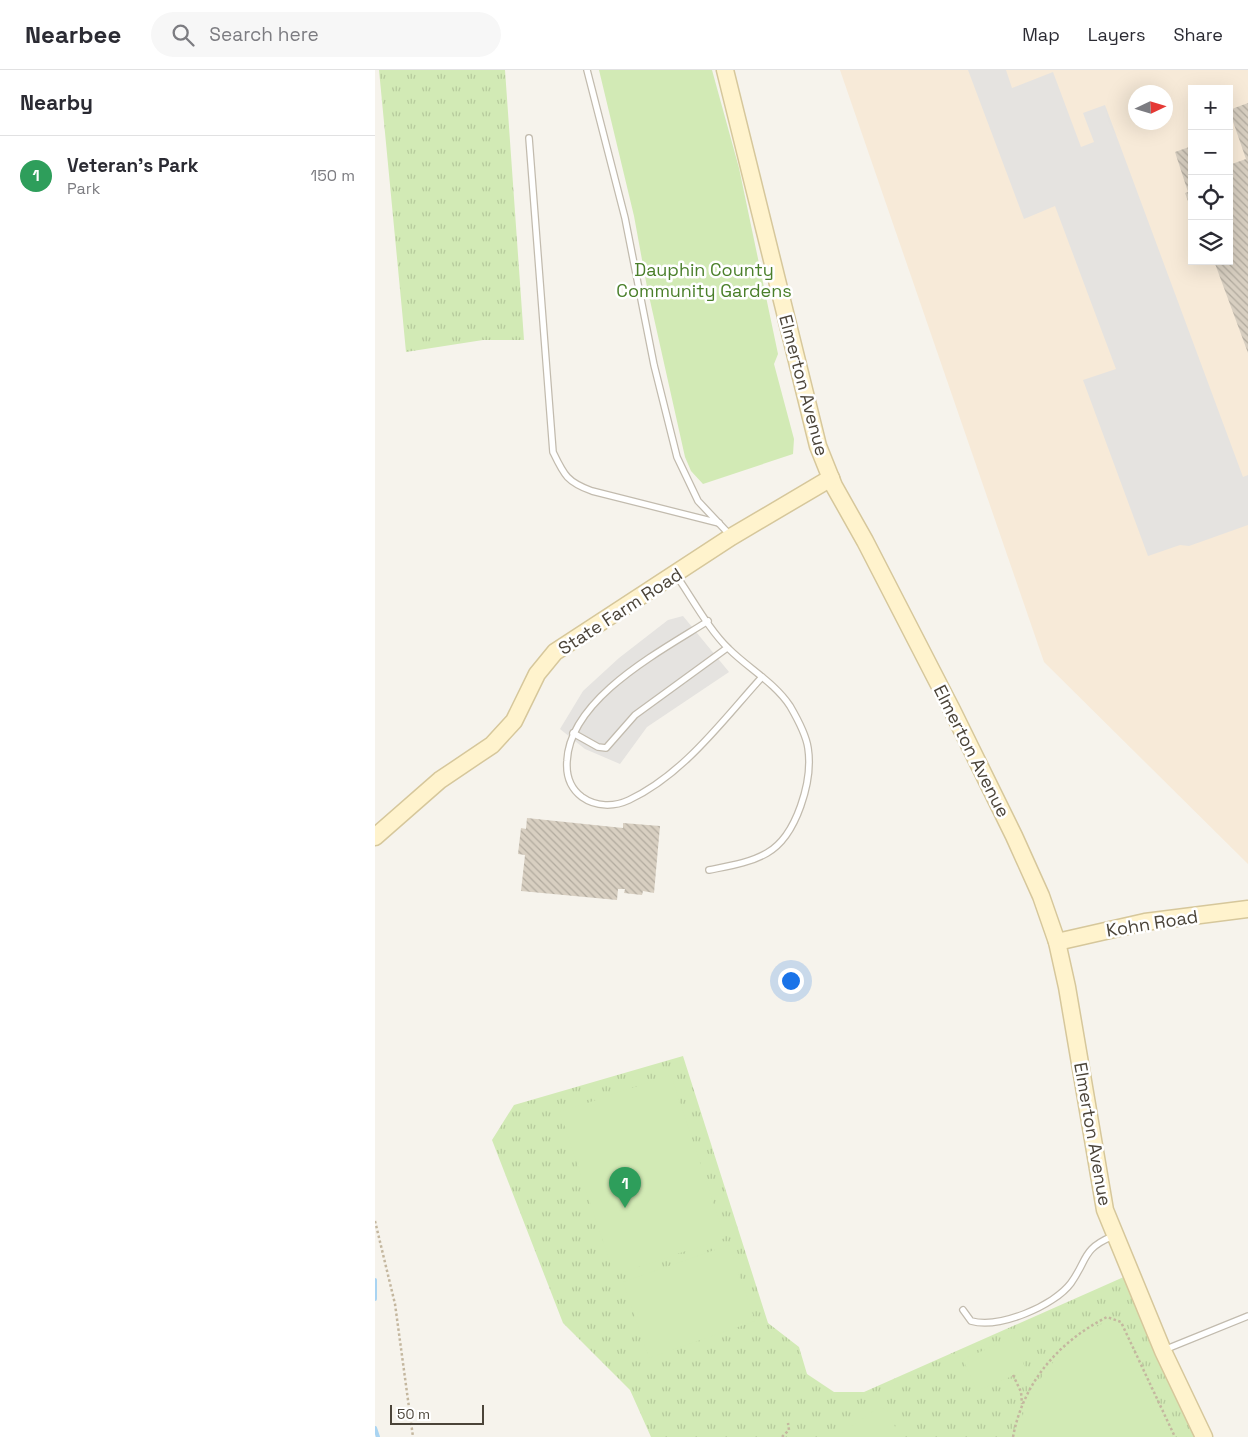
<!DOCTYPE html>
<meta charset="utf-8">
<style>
:root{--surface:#fff;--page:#f7f7f7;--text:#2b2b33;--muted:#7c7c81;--line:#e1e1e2;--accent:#fc3f1d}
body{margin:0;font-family:"Space Grotesk",sans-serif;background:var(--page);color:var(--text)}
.controls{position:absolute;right:15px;top:15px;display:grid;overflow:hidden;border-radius:0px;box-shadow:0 5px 20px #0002}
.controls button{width:45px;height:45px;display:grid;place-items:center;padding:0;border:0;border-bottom:1px solid var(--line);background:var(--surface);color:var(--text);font:25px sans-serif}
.compass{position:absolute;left:753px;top:15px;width:45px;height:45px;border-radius:50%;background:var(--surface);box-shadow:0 5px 20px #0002;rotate:86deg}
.scale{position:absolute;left:15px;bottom:12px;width:94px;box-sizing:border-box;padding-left:5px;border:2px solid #4b4439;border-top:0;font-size:14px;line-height:18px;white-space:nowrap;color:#4b4439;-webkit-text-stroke:4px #fff;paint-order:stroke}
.you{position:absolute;left:415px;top:910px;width:18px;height:18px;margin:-12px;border:4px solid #fff;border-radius:50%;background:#1a73e8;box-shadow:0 0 0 8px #1a73e833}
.badge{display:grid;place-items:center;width:32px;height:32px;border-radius:50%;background:var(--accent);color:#fff;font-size:16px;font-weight:700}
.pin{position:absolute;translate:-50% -41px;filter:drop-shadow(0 1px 2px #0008)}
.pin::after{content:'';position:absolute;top:26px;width:18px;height:15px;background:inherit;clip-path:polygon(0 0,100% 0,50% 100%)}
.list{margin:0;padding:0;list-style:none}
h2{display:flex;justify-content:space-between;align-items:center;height:65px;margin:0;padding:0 20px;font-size:21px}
h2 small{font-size:16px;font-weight:400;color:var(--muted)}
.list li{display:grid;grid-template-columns:32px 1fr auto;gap:15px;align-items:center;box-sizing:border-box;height:80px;padding:0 20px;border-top:1px solid var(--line)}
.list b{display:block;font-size:19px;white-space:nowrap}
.list p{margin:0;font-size:16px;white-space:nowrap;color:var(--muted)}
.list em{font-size:16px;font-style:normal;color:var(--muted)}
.icon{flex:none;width:28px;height:28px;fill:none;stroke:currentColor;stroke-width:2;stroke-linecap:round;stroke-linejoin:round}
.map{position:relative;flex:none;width:873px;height:1367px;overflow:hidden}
header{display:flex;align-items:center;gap:30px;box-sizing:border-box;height:70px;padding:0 25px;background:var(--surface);border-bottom:1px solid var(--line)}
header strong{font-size:24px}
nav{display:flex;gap:28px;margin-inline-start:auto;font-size:18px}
.search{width:350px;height:45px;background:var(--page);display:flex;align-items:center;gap:12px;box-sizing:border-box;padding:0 18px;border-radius:28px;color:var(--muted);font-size:19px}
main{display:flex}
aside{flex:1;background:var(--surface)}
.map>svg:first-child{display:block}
</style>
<header>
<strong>Nearbee</strong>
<div class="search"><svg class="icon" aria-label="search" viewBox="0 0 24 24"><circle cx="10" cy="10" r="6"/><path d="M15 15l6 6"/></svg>Search here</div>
<nav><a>Map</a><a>Layers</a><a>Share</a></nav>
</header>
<main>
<aside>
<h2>Nearby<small></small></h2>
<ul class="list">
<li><span class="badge" style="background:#2e9e5b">1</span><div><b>Veteran's Park</b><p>Park</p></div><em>150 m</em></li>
</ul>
</aside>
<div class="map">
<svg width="873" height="1367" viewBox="0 0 873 1367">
<defs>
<pattern id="grass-tufts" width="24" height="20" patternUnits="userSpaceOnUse" patternTransform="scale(1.25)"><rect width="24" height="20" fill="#d2eab5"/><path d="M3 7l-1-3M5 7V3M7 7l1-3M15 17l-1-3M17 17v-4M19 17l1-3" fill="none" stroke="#b6ca9c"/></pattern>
<pattern id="building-back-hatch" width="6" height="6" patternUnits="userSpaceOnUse" patternTransform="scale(1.25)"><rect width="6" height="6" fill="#d8cfc1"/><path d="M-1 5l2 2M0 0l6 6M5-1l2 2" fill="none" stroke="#b1aa9e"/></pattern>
</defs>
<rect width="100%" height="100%" fill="#f6f3ec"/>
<path fill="#f7ead8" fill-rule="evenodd" d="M465,0H873V794L669,592ZM817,19H854V191H817ZM760,22H790V52H760Z"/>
<g fill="url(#grass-tufts)">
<path d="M4,0H130L149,270H108L31,282Z"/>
<path d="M308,986L393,1253L424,1277L432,1304L459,1322H489L751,1206L823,1367H276L255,1320L188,1253L117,1070L139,1035Z"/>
</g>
<g fill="#d2eab5">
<path d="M224,0H337L364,98L403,284L399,294L419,369L418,384L328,414L316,401L310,387L272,217L259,146Z"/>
<path d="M296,1005L350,1168L239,1205L185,1042Z"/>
<path d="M354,1175L380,1251L274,1288L248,1212Z"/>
<path d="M735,1250L745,1253L748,1259L798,1367H642C652,1314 687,1272 735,1250Z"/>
<path d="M638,1268L651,1300L602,1321L588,1289Z"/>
<path d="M504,1337L512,1340L525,1367H461Z"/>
</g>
<g fill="#e5e3e0">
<path d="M593,0H631L637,18L678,2L706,77L719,72L708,43L730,35L868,407L873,405V455L814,476L805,475L773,486L708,310L741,299L680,136L649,149Z"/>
<path d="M308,546L354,602L272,657L245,694L210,679L185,659L208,621L244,588L293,550Z"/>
</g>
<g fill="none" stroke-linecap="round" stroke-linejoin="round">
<g stroke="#a9d4f2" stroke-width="4">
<path d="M0,1210V1229"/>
<path d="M0,1358L3,1367"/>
</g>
</g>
<g fill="url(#building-back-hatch)">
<path d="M873,33V283L839,191H854V95L871,89L854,40Z"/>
<path d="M817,76V142L810,123L813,122L800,82Z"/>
<path d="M152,748L248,758V753L285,756L279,823L268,821L267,825L249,823L250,819H243L242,830L146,821L150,785L143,784L146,758L151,759Z"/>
</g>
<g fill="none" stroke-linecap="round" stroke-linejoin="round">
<defs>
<g id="lane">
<path d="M212,0L250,148L279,295L302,387L323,431L355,465"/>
<path d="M154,68L178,382C189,405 192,412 217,421L344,453"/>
<path d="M301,505C317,528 334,560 354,579C373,598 400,613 415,636C422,648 431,664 433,678C438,710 422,766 392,783C375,793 354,796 334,800"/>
<path d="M333,551C286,581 195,628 192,691C191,705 195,718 207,727C221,737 239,737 254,730C309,704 347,651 387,607"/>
<path d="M198,663L223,677L231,678L260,645L352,578"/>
<path d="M588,1240L596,1251C624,1259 679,1236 696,1213C713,1189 707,1179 738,1166"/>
<path d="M789,1280L873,1246"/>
</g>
<g id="secondary">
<path d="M350,0L443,376L459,416L490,471L577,640L639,766L666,826L682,872L692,917L730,1140L788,1281L829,1367"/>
<path d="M0,767L65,710L117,675L139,651L162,604L180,582L356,467L456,408"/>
<path d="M682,872L770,852L873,839"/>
</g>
</defs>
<use href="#lane" stroke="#c2bbae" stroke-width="8"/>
<use href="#secondary" stroke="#d6c79b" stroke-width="19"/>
<g stroke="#c4b79f" stroke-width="2.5" stroke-dasharray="2.5 2.5" stroke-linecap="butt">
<path d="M0,1151L20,1234L38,1367"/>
<path d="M638,1305L646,1322L647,1334"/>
<path d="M407,1367L414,1360L413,1353"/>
<path d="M638,1367C648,1313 683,1272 732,1247L746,1252L800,1367"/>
</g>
<use href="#lane" stroke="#fff" stroke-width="5.5"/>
<use href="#secondary" stroke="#fff3cd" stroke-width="16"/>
</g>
<g text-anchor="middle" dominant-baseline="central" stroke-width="5" stroke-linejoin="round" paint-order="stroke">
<g font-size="18" fill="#4a7f2a" stroke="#fff">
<text x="329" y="199">Dauphin County<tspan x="329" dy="21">Community Gardens</tspan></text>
</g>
<g font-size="18" fill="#4b4439" stroke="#fff">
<text transform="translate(429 315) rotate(75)">Elmerton Avenue</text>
<text transform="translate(245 541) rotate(-33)">State Farm Road</text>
<text transform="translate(597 681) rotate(63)">Elmerton Avenue</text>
<text transform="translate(777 853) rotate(-9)">Kohn Road</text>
<text transform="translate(718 1064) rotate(80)">Elmerton Avenue</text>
</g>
</g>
</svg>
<div class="controls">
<button>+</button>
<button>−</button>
<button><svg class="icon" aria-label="locate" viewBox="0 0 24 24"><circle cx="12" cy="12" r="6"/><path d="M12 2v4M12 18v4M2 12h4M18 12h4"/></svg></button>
<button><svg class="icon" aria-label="layers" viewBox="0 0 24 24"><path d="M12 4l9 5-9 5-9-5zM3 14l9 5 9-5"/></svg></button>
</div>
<svg class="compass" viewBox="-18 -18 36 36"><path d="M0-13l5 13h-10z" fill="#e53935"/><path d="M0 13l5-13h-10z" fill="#7c7c81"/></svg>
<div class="scale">50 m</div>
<div class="you"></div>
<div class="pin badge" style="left:250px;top:1138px;background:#2e9e5b">1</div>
</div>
</main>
